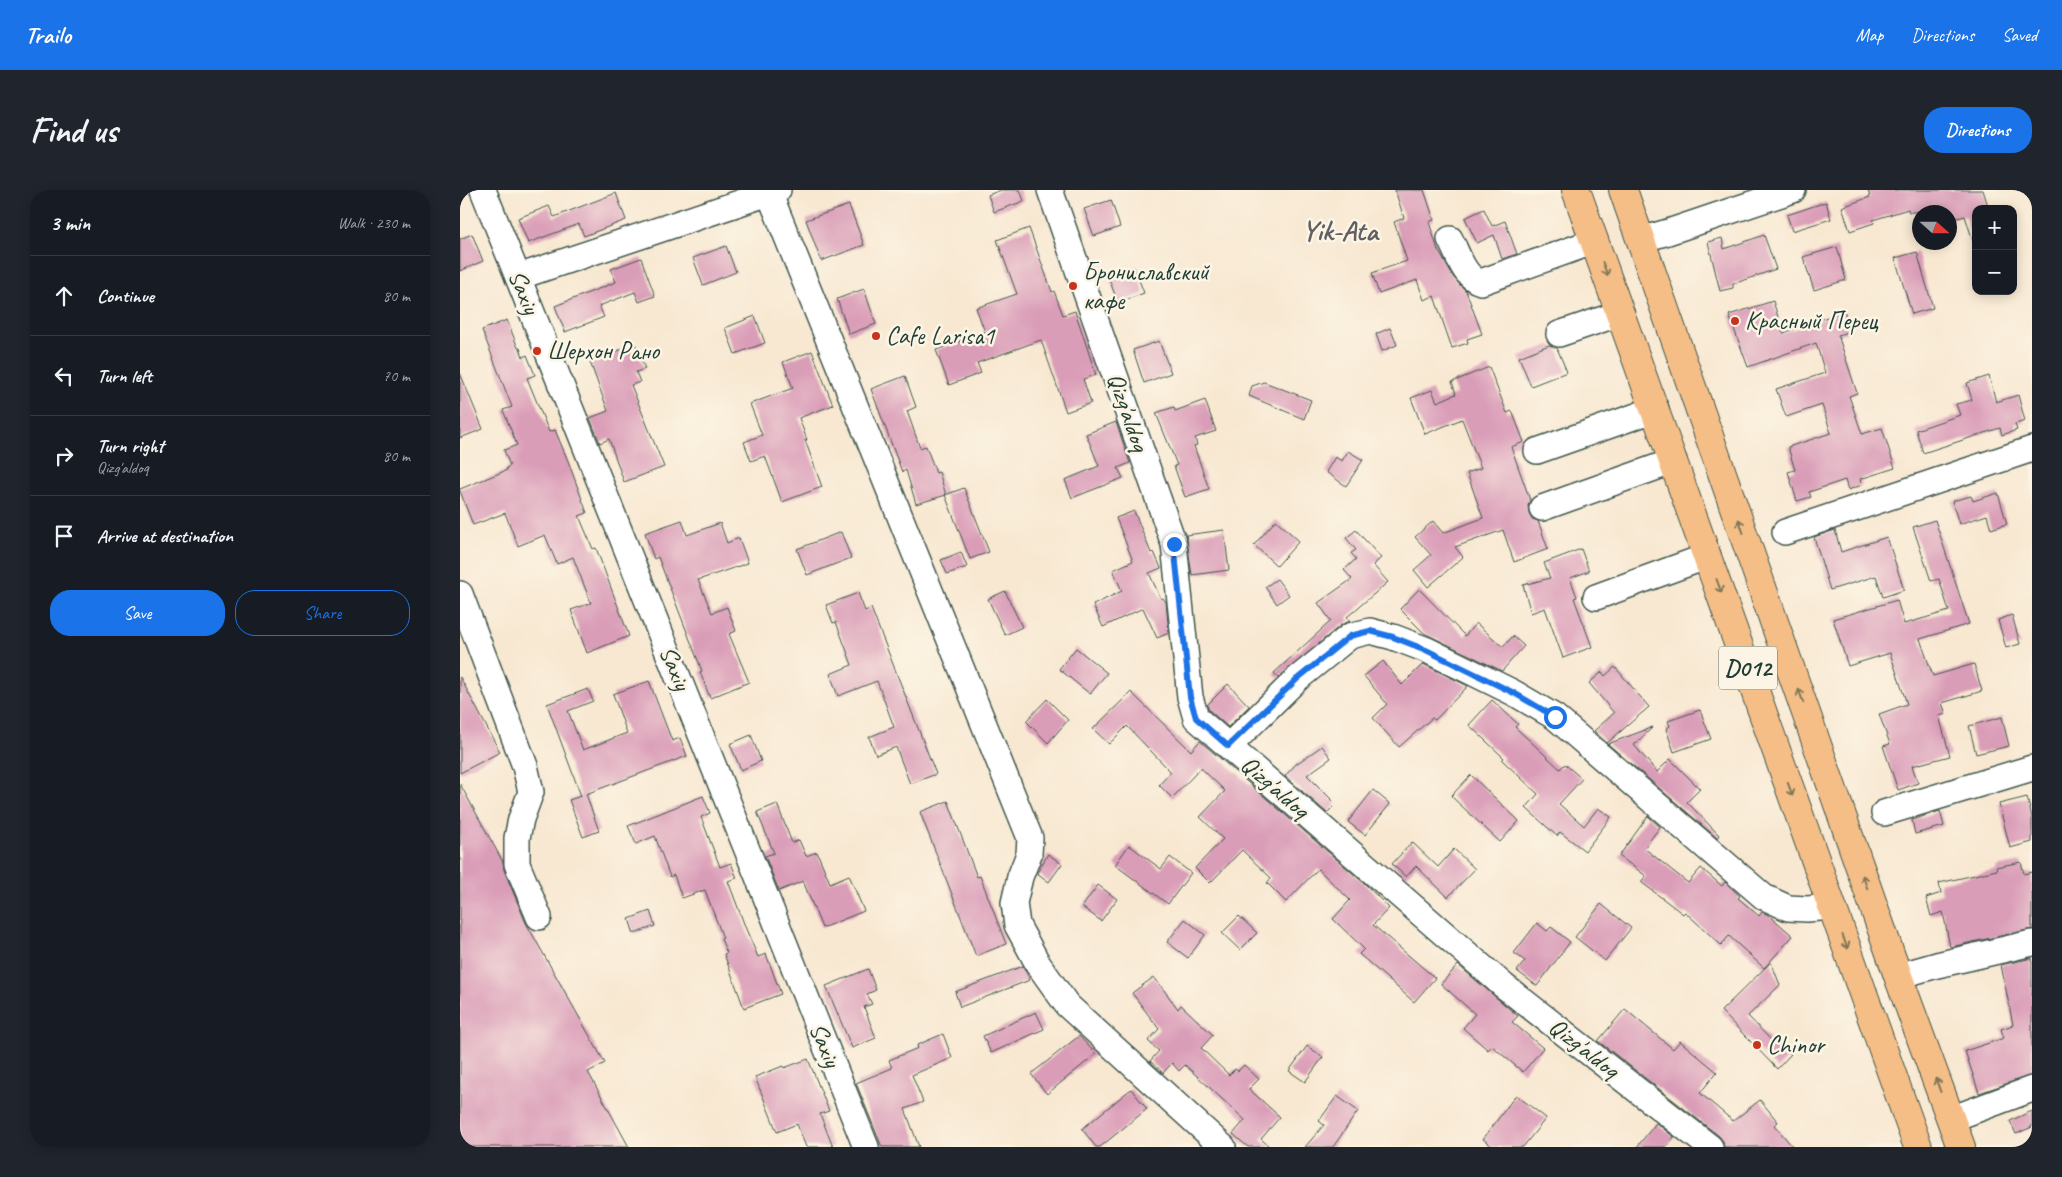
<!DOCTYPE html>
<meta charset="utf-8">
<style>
:root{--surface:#171b24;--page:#20242c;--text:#f1f3f6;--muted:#9ea1a6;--line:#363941;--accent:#1a73e8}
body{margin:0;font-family:Caveat,sans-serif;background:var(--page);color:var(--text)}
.controls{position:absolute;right:15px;top:15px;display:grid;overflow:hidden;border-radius:10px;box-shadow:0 2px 12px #0003}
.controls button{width:45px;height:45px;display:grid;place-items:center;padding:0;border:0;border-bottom:1px solid var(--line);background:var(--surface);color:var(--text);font:25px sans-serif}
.compass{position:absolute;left:1452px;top:15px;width:45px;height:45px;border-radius:50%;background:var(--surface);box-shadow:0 2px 12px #0003;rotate:111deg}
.stop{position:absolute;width:15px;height:15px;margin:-11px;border:4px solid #1a73e8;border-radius:50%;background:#fff}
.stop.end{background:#1a73e8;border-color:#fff;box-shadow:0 1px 5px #0008}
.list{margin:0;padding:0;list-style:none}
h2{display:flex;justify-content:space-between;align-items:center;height:65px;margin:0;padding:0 20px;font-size:21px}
h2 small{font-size:16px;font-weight:400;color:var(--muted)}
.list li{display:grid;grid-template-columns:32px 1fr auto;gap:15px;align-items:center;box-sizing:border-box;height:80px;padding:0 20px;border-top:1px solid var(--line)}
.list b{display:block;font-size:19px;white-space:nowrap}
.list p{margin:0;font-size:16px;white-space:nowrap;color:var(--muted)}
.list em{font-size:16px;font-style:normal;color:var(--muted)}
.actions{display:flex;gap:10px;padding:15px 20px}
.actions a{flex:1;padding:11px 0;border:1px solid var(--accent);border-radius:20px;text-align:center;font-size:18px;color:var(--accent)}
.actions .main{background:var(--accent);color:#fff}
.icon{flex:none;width:28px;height:28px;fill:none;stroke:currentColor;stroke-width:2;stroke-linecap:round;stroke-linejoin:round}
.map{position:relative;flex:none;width:1572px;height:957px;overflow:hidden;border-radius:20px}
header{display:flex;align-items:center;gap:30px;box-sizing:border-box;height:70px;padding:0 25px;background:var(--accent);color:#fff}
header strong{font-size:24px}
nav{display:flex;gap:28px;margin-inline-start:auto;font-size:18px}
.intro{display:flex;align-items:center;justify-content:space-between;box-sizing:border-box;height:120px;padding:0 30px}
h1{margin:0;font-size:35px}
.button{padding:12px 22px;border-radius:20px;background:var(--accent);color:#fff;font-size:18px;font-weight:700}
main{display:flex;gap:30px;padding:0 30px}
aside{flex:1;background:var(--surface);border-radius:20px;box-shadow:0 2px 12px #0003}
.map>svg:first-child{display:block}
</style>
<header>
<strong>Trailo</strong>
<nav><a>Map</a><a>Directions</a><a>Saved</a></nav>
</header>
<div class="intro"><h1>Find us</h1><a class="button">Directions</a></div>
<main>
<aside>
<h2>3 min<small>Walk · 230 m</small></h2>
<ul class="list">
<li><svg class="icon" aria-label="ahead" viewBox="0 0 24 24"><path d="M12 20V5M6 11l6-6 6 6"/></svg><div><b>Continue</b></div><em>80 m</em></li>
<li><svg class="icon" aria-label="left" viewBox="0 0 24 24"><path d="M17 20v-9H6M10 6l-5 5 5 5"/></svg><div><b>Turn left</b></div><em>70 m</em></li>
<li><svg class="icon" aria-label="right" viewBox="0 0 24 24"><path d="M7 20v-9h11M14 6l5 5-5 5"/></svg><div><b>Turn right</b><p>Qizg'aldoq</p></div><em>80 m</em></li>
<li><svg class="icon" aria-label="arrive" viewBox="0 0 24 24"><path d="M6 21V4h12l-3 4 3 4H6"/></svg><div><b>Arrive at destination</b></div></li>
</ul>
<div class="actions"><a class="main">Save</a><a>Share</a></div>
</aside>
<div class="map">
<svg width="1572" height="957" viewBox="0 0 1572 957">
<rect width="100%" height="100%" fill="#fcf5e5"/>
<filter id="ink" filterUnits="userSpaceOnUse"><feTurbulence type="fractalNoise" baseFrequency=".02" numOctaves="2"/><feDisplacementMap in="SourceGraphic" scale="10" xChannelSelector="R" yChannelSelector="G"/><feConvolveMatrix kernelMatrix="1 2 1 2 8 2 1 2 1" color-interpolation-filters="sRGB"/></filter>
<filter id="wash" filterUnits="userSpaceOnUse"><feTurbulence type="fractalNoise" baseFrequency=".0096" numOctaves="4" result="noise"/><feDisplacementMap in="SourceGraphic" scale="20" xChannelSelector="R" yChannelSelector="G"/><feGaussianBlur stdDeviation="1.12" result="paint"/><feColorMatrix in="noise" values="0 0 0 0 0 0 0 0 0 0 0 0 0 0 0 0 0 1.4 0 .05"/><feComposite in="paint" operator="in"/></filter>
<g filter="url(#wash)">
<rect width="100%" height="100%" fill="#f8e8d2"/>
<g id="blocks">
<g fill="#da9db8">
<path d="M541,0H560L564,11L534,22L528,5Z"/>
<path d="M935,0H964L974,30L969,32L978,60L994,88L1006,101L1022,144L1007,149L1008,153L992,158L974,106L964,110L957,90L919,104L912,83L947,71L934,32L944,28Z"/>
<path d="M1408,0H1523L1529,19H1516V50L1513,51L1505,26L1490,30V22H1449L1448,19L1413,30L1414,33L1390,41L1382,17L1410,7Z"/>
<path d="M156,3L166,30L124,46L119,34L68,53L58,28L89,16L94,27Z"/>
<path d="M651,10L660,37L634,46L624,19Z"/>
<path d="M1366,12L1371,29L1332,41L1327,25Z"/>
<path d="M389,15L404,55L361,71L346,30Z"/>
<path d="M1024,19L1032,36L1045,31L1057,64L1042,69L1034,45L1017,53L1005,28Z"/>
<path d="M569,38L592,102L594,101L603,125L615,121L636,185L623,189L631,213L606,222L581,150L517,173L521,183L489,195L476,160L525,142L516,118L557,104L537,50Z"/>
<path d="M12,44L23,71L0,81V49Z"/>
<path d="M1304,45L1316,79L1273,94V98L1260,101L1248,52L1262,48L1264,59Z"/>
<path d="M266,56L276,82L243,95L233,68Z"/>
<path d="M1377,57L1386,90L1354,100L1343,67Z"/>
<path d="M1457,62L1473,118L1452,124L1435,68Z"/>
<path d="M181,68L195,106L179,112L175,102L139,116L144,127L105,142L95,116L156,92L151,79Z"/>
<path d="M674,77L684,103L658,113L648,86Z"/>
<path d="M404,99L416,134L389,144L377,109Z"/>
<path d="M1313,111L1323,143L1384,121L1391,141L1378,145L1397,203L1389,206L1402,244L1422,238L1435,278L1400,289L1402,295L1388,300L1385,290L1349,302L1351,307L1337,311L1328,282L1335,280L1328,257L1371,243L1362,215L1326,227L1316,199L1365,183L1356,153L1288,177L1269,125Z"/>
<path d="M295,126L305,153L275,164L265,138Z"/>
<path d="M47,130L58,158H60L63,167L67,165L75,185L67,188L89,242L95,240L108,271L127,323L119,326L133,359L136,358L169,446L127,463L111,420L131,413L113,367L97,374L85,345L58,356L45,323L13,335L0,301V299L47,280L46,278L50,276L44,260L57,255L43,220L52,217L22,140Z"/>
<path d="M930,138L937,155L922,161L916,144Z"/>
<path d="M699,151L711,183L684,193L673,160Z"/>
<path d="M175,154L185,179L176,182L180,192L171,195L204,277L164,292L149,249L140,253L130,228L148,221L130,172Z"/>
<path d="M1089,155L1097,158L1107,182L1071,196L1059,167Z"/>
<path d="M352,161L373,215L339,228L347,250H345L362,297L322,312L305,266L291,271L284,252L302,245L290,214L333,198L323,172Z"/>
<path d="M1029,177L1047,223L1052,221L1064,252L1051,257L1070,310L1068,316L1069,323L1072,329L1078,331L1088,359L1054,372L1043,340L995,357L1003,367L968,397L954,380L971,365L955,347L973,331L983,343L1023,328L1007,283L1021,278L1002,229L965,244L951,208L972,200L977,212L996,204L992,192Z"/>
<path d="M0,183L23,239L0,248Z"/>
<path d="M445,186L456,217L447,221L460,258L466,256L476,283L479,282L486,305L456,314L446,280L442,282L411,199Z"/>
<path d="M1529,186L1536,212L1558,205L1565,231L1555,234L1557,240L1542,245L1540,238L1463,263L1456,240L1500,225L1496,214L1512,210L1507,193Z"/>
<path d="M804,192L851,210L844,229L789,206L792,196Z"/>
<path d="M745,210L756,241L735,248L737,255L734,256L749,299L725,307L714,276L717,275L696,223L714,217L715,221Z"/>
<path d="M656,232L670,273L658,278L663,288L612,308L605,290L639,276L626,244Z"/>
<path d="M888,261L903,270L886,296L866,282L875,267L882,271Z"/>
<path d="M504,298L529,362L510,369L485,305Z"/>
<path d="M1538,303L1547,334L1531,339L1527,325L1499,334L1492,311L1511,306L1513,311Z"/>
<path d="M674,321L691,363L694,362L701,378L689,383L701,409L703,408L706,412L709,443L697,448L683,418L643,437L633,415L662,401L653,380L673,371L656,328Z"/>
<path d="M222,330L227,345L260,333L267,353L279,348L288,373L238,390L252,423L267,417L276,441L269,444L289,492L250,508L240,482L242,481L198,367L194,369L185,343Z"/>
<path d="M816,330L839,351L817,376L794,355Z"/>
<path d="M1475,330L1509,434L1460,449L1473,486L1514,474L1522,501L1482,513L1486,524L1479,526L1490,566L1452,576L1458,593L1438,600L1423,556L1430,554L1419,524L1447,514L1430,463L1388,476L1373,429L1437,410L1444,434L1489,421L1479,389L1471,391L1453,337Z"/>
<path d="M764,340L769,380L732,385L726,345Z"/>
<path d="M896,340L921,368L913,375L928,392L887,427L890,431L881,435L818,488L814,483L871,431L858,413L892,389L884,380L896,369L891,363L896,360L886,348Z"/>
<path d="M1375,340L1381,362L1427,347L1444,400L1423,407L1416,386L1370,400L1354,347Z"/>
<path d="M381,342L391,368L347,385L337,359Z"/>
<path d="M1121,359L1129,381L1110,388L1117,407L1114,408L1132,457L1103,468L1085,418L1071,423L1063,395L1090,388L1084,373Z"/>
<path d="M501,362L507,377L487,384L481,370Z"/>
<path d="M817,389L829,405L817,414L805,397Z"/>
<path d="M959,399L1005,446L1016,433L1043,457L1053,446L1064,456L1042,481L964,443L940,419Z"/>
<path d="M545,401L562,437L545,445L528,409Z"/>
<path d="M398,403L405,421L411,418L476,584L450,594L436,557L416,565L409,547L434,537L417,491L378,506L370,484L392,475L376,432L373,433L366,415Z"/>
<path d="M1552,425L1560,454L1546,458L1538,430Z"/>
<path d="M616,458L647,483L630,504L599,479Z"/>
<path d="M923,471L942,495L963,474L1008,496L975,530L972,528L939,557L913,528L927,514L904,486Z"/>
<path d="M1155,477L1189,517L1147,553L1134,541L1154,523L1129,493L1142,482L1145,486Z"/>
<path d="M0,487L40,562L0,583Z"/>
<path d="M189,491L212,551L220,548L227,566L126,604L139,641L123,647L109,610L121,606L87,514L128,499L133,511L108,521L123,560L167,543L153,504Z"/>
<path d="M768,494L789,516L768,537L749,520L747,515Z"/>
<path d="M671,502L731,561L740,551L905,694L929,718L913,735L975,788L954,812L899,764L904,759L873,729L890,710L858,679L826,712L807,693L811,688L782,660L750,693L735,678L763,649L740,627L765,601L741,578L712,608L699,595L711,582L667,536L649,554L633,539Z"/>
<path d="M587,509L608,530L588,553L566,531Z"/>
<path d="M1032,510L1058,534L1055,537L1100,579L1105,574L1122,589L1099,614L1124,636L1138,618L1151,627L1125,661L1100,642L1097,646L1066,618L1078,604L1042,570L1044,568L1009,535Z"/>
<path d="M1240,520L1251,549L1214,562L1206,539L1210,536L1208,531Z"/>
<path d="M1542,527L1549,556L1516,564L1509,536Z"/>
<path d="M1193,537L1174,555L1197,582L1210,569L1240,599L1227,612L1259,645L1257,648L1148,554Z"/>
<path d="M291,545L301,571L281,580L270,554Z"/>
<path d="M862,556L871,568L847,585L876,614L867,623L825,586L836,574Z"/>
<path d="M1011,585L1059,631L1040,652L991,606Z"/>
<path d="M0,594L43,672L44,680L66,733L145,873L128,882L169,957H0Z"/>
<path d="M913,600L930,614L905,645L888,632Z"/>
<path d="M243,606L250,623L241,627L260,677L271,673L277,688L268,691L286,739L298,767L306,764L321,804L284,818L264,764L267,763L261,749L263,748L245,700L222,708L214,685L210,687L195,646L176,654L168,636Z"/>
<path d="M1567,607L1572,627V652L1550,658L1539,614Z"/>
<path d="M488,611L517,687L520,686L546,754L516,766L460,622Z"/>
<path d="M317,614L332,653L339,650L346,666L357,662L370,693L389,685L404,721L362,738L343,691L319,701L305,666L314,663L297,622Z"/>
<path d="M1480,621L1484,636L1455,644L1452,630Z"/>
<path d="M1188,626L1200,637L1184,658L1228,693L1241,678L1262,696L1265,692L1280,706L1278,708L1299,726L1302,722L1310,726L1333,746L1304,778L1269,746L1261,755L1225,722L1223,724L1181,692L1186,686L1159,666Z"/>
<path d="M952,652L978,677L994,659L1015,679L988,707L956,676L946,687L932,674Z"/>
<path d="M669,655L701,679L710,667L731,683L708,714L655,675Z"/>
<path d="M588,664L602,674L589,692L577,683Z"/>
<path d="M1561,672L1564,684L1572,682V739L1490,757L1483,722L1471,726L1466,708L1481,703L1479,693L1537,680L1536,677Z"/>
<path d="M638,695L657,709L641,731L622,717Z"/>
<path d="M1141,714L1171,738L1145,771L1115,747Z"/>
<path d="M190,721L195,736L174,744L169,729Z"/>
<path d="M779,726L797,743L780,760L762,743Z"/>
<path d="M725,729L745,745L728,768L707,752Z"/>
<path d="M1077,733L1087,741L1091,737L1110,752L1077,796L1057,781L1065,771L1054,763Z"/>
<path d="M1572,768V885L1519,903L1505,861L1544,848L1541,839L1553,835L1541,775Z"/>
<path d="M1311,772L1320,795L1288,826L1311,850L1314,847L1331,864L1317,879L1261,821Z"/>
<path d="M998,775L1058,826L1052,832L1083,858L1063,882L1032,856L1028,860L1003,838L1015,824L981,794Z"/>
<path d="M563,776L570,790L500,817L495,802Z"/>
<path d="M408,779L416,800L407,804L412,814L404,817L416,848L392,858L366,796Z"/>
<path d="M694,787L718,819L721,815L753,845L741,858L769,885L775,879L778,881L784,875L799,889L789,899L820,927L801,949L810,957H788L773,944L785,930L725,875L719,881L712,873L703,883L690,871L699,861L688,851L699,839L672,803Z"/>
<path d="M1165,819L1213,859L1220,851L1257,882L1240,903L1273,931L1300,910L1318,932L1314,935L1333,957H1264L1263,951L1259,946L1138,851Z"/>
<path d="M576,822L584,839L531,863L523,846Z"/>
<path d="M483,844L492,868L452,885L463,912L445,919L459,957H422L396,893L432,878L429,870L458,858L457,855Z"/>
<path d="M619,846L636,864L587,904L571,884Z"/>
<path d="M847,856L863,867L845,892L829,881Z"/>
<path d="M348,869L369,921L360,924L373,957H346L337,934L317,942L295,887L323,876L324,878Z"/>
<path d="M671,899L687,919L640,957H636L622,939Z"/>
<path d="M1056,905L1086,928L1063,957H1033L1023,949Z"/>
<path d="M877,906L898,921L873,957H845L864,935L859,931Z"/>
<path d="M1572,921V937L1556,944L1550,931Z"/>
<path d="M1196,933L1214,947L1206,957H1177Z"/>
</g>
</g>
</g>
<g filter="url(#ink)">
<use href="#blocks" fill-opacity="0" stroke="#40574c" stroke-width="1"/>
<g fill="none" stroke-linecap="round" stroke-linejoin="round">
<defs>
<g id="minor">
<path d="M23,0L406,957"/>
<path d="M308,0L570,648L569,664L560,687L554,713L557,735L578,774L607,815L763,957"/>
<path d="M590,0L714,354L730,507L736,528L1044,796L1250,957"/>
<path d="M990,49C998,64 1004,88 1021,92L1135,51"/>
<path d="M1180,50L1208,42L1333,0"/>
<path d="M58,87L318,0"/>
<path d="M1099,144L1161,123"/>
<path d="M1077,261L1196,219"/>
<path d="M1082,318L1214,271"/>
<path d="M1325,342L1572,259"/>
<path d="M0,404L65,576L71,602L61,629L57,648V674L79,727"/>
<path d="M1136,407L1248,366"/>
<path d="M769,556L837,489L890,446L910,441L933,447L967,460L1054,503L1095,527L1304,707L1328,718L1347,719L1372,717"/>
<path d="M1424,623L1572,578"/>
<path d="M1438,786L1477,775L1572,753"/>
<path d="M1491,929L1572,899"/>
</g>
<g id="highway">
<path d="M1116,0L1458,957"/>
<path d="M1163,0L1438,786L1501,957"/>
</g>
</defs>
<use href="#minor" stroke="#40574c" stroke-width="28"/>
<use href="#highway" stroke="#40574c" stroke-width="30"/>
<use href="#minor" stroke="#fff" stroke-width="25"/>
<use href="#highway" stroke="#f6be87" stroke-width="28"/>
</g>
<defs><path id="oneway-shaft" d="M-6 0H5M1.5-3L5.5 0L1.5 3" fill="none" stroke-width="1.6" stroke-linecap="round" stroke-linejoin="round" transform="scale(1.25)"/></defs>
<g stroke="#807759">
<use href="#oneway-shaft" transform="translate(1145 79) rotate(70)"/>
<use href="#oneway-shaft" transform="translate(1281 336) rotate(-109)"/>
<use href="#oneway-shaft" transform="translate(1259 396) rotate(70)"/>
<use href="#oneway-shaft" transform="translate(1341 506) rotate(-109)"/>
<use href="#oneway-shaft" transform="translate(1330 599) rotate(70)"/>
<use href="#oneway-shaft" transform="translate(1405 692) rotate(-109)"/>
<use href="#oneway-shaft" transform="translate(1385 752) rotate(70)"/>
<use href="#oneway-shaft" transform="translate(1478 895) rotate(-110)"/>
</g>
</g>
<g fill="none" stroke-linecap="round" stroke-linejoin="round" filter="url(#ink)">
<path stroke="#1a73e8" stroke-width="6" d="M714,354L730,507L736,528L768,556L837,489L890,446L910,441L933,447L966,460L1054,503L1095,527"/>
</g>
<g fill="#c8321e" stroke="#fcf5e5" stroke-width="2">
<circle cx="613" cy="96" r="5"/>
<circle cx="1275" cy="131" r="5"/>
<circle cx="416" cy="146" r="5"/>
<circle cx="77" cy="161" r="5"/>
<circle cx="1297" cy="855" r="5"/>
</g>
<g text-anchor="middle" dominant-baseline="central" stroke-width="5" stroke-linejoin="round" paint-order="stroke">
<rect fill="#fcf5e5" stroke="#617469" stroke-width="1" x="1259" y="456.5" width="58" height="43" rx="4"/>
<g font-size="24" font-weight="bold" fill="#1f3d34">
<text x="1288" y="478">D012</text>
</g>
<g font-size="25" fill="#1f3d34" stroke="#fcf5e5" text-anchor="start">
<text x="623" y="82">Брониславский<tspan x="623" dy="29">кафе</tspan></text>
<text x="1285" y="131">Красный Перец</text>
<text x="426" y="146">Cafe Larisa1</text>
<text x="87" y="161">Шерхон Рано</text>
<text x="1307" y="855">Chinor</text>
</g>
<g font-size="25" fill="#1f3d34" stroke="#fcf5e5">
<text transform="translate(64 102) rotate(68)">Saxiy</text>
<text transform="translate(668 222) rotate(71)">Qizg'aldoq</text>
<text transform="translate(215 478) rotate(68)">Saxiy</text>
<text transform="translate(815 597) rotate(41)">Qizg'aldoq</text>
<text transform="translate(365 855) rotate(68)">Saxiy</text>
<text transform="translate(1124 858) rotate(38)">Qizg'aldoq</text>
</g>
<g font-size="28" font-weight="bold" fill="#605f62" stroke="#fcf5e5">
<text x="880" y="40">Yik-Аta</text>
</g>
</g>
</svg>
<div class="controls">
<button>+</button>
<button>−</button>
</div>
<svg class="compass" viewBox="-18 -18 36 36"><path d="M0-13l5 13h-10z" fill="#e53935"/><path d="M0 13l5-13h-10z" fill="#9ea1a6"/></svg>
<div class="stop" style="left:1095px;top:527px"></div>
<div class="stop end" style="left:714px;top:354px"></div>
</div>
</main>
